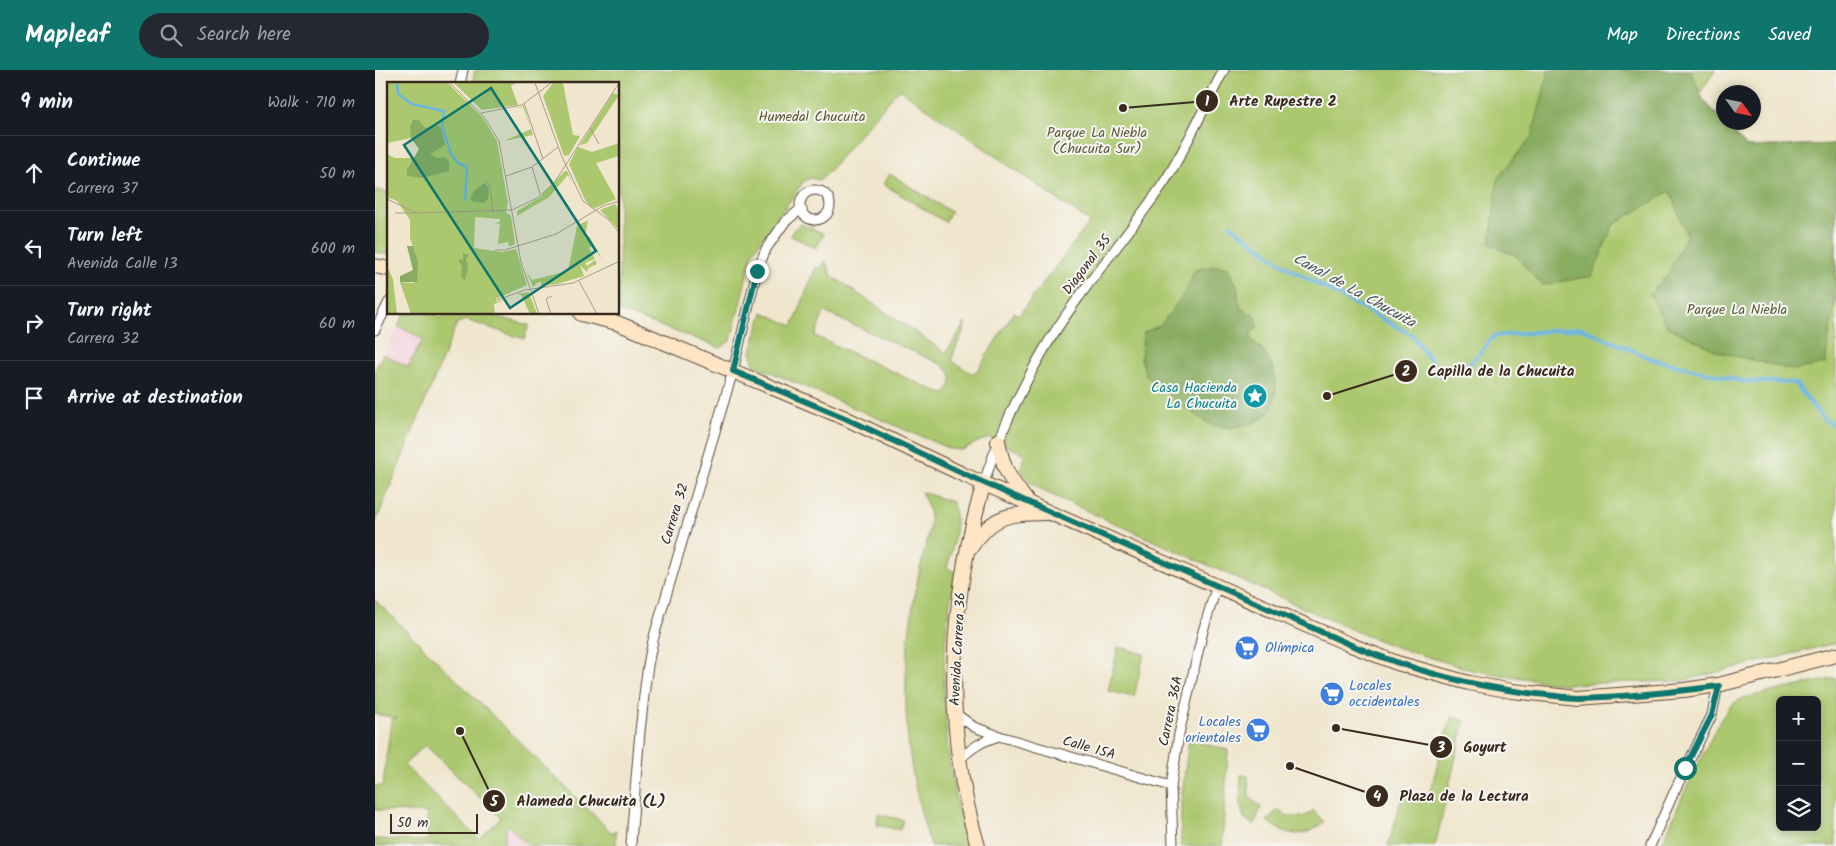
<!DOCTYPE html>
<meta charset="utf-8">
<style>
:root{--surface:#171b24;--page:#242831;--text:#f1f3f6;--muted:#9ea1a6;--line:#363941;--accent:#0f766e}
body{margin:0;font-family:Kalam,sans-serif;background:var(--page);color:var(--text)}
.controls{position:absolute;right:15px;bottom:15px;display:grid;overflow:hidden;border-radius:8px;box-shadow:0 2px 8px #0003}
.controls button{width:45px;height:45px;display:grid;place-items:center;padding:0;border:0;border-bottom:1px solid var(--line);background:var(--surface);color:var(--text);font:25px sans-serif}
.compass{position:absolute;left:1341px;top:15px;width:45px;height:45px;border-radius:50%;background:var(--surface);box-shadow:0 2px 8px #0003;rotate:123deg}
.scale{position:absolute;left:15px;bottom:12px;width:88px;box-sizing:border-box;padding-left:5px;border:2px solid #3b2a1e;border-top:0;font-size:14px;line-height:18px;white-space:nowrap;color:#3b2a1e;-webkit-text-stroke:4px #f6f6f2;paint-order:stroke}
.stop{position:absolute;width:15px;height:15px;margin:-11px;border:4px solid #0f766e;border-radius:50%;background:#fff}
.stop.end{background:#0f766e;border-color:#fff;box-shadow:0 1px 5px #0008}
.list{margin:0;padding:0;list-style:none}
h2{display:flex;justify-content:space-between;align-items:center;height:65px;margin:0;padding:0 20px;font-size:21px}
h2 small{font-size:16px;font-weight:400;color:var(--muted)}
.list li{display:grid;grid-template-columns:32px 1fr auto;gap:15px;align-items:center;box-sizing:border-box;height:75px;padding:0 20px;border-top:1px solid var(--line)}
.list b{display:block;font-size:19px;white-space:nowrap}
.list p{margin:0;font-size:16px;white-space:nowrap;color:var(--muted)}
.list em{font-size:16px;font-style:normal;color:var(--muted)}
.icon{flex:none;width:28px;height:28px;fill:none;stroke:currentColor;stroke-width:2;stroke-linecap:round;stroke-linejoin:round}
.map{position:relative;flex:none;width:1461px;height:776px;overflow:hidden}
header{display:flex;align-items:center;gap:30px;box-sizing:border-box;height:70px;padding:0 25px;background:var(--accent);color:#fff}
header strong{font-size:24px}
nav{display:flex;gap:28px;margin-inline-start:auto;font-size:18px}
.search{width:350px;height:45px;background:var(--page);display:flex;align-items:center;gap:12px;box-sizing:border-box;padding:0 18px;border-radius:28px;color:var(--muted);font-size:19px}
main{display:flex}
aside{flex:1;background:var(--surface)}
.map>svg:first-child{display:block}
</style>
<header>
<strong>Mapleaf</strong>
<div class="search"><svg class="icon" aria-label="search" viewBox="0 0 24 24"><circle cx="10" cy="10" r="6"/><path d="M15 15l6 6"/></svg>Search here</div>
<nav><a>Map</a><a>Directions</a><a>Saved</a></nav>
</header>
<main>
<aside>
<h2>9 min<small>Walk · 710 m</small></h2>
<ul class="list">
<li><svg class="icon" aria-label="ahead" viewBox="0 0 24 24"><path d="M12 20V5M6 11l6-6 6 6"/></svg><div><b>Continue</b><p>Carrera 37</p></div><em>50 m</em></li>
<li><svg class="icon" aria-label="left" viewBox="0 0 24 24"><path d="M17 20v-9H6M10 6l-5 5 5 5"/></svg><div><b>Turn left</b><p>Avenida Calle 13</p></div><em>600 m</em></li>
<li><svg class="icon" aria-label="right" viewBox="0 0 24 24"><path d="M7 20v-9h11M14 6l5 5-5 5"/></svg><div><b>Turn right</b><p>Carrera 32</p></div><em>60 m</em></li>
<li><svg class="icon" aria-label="arrive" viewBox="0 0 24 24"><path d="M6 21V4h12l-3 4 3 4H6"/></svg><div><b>Arrive at destination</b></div></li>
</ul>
</aside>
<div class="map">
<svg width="1461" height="776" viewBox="0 0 1461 776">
<rect width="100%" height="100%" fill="#f6f6f2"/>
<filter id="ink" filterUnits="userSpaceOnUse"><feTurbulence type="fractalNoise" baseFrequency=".02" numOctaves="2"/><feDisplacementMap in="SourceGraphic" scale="10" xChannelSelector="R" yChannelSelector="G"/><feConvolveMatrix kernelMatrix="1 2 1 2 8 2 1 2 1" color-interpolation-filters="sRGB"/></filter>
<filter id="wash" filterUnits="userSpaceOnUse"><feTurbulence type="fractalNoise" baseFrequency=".0096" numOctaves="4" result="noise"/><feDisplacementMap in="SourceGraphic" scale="20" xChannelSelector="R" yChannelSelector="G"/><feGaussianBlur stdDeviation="1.12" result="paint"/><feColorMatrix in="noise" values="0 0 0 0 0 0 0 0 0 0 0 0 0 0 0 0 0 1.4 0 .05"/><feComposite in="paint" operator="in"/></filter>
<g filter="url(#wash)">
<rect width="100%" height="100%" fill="#f0e6ce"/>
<g fill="#f4cfdc">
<path d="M23,256L48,269L33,297L8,284Z"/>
<path d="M132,754L154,776H128Z"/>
</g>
<g fill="#abc86e" stroke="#737946" fill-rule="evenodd">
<path d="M100,0H1340L1324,25L1372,77L1461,74V573L1306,611L1189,614L1100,601L1021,577L982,562L668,421L654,412L646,400L649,384L615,368L605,371L587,380L575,379L379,295L376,282L388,242L418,256L441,197L446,199L450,190L457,206L571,283L590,253C589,267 578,277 577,291L596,303L600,304L639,242L644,245L715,152L524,19L446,110L435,108L429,111L380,179L377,185L356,270L346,278L244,241V14H97ZM449,242L566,294C578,303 580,311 570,324L562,322L440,266Z"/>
<path d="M515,104L576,142L570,152L508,114Z"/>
<path d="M0,120L14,122V185L0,182Z"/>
<path d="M426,154L449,164L441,178L416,166C417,160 421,157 426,154Z"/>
<path d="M29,244H63L62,247L66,249L68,244H111L154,255L149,269L91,250L82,253L0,454V300L8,284L33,297L48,269L23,256Z"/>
<path d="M546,422L577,432C585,455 578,475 572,498L580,502C576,527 571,553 570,578C566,641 575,716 592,776H556C538,722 529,665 531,608C532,573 537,537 544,503C548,487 553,470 555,454C556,442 551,432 546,422Z"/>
<path d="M0,530L236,762L241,761V776H154L132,755L128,776H0V769L53,771L52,743L0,740V716H8L16,650L22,648L0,644ZM50,675L126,748L104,769L29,695Z"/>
<path d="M743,577L769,584L759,627L733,621Z"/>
<path d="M1461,608V776H1286L1309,723L1344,652L1356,635L1368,628ZM1405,630H1442V757H1405Z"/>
<path d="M1076,647L1091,651L1089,653L1060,776H1013L1029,721L1050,728L1055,721Z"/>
<path d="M814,670L853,680L847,776H806V731Z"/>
<path d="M866,705L873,706L874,727L886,737L879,755L869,748L865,734Z"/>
<path d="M902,740C913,748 928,751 938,740L949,752C929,769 912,767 892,751Z"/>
<path d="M503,744L528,750L525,760L502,755Z"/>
</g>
<g fill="#88ac61" stroke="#626b40">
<path d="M1174,0H1315L1329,31L1372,77L1461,74V224L1450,294L1418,300L1344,282L1291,256L1275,224L1293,204L1312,165L1295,121L1238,155L1217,206L1167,215L1141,186L1115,174L1123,108L1157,66Z"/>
<path d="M840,196L854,198L863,217V229L866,238L881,247L882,258L876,263V269L885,278L896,293L901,314L900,327L896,340L892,345L878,353L856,358L839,356L822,346L806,335L771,305L766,288L768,263L786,255L811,221L820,200Z"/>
</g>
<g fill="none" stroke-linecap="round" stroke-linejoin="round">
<path stroke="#6cb5e4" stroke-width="4" d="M855,155L913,198L1037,265L1066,305L1096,293L1119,266L1206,258L1277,289L1366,311L1420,313L1449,350L1461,356"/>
</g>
</g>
<g filter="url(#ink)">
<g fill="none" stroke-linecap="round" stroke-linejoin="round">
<defs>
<g id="street">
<path d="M85,14L88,0"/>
<circle cx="440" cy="135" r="15"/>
<path d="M0,260L14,232"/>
<path d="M609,413C623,367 644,323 668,281C703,222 749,171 788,114C812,78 828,38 849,0"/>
<path d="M580,643L599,657L624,666L796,716"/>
<path d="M584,690C598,677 605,672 624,666"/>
<path d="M256,776C258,738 262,700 265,661C269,628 271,596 280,563L358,301L382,201L391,179L410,152L422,142L427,140"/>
<path d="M798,776L796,716L804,664L828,561L842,515"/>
<path d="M1275,776L1300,720L1337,645L1343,615"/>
</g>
<g id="secondary">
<path d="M0,196L14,199"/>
<path d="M206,244L242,253L262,261L470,348L589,405L976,575L1022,593L1094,613L1137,621L1203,628L1309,620L1343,615L1461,585"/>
<path d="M623,371C628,399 634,408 651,430"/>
<path d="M596,477C619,444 633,444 671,443"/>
<path d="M603,776C567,659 574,530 609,413"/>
</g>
</defs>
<use href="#street" stroke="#564638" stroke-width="11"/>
<use href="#secondary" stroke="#564638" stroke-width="16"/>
<use href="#street" stroke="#fff" stroke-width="9"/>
<use href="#secondary" stroke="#fde5c5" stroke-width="14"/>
</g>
</g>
<g fill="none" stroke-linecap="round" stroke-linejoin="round" filter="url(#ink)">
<path stroke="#0f766e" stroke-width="6" d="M382,201L358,301L470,348L589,404L976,575C1036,600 1098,617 1162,624C1176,625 1190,628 1204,628C1250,627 1298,622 1344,616L1337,645L1310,698"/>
</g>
<defs>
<symbol id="sight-disc" viewBox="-11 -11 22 22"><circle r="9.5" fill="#0f9aa8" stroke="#f6f6f2"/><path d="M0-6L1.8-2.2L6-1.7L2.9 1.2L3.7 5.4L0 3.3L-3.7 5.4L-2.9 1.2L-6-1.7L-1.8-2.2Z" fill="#fff"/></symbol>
<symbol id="supermarket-disc" viewBox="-11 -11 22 22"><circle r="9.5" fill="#3f7fe0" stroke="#f6f6f2"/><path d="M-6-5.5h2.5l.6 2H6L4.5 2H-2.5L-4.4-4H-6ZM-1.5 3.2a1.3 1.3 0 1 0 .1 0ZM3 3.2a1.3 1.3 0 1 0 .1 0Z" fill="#fff"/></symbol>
</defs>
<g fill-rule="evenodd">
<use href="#sight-disc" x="866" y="312" width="28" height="28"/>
<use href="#supermarket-disc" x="858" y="564" width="28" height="28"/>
<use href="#supermarket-disc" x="943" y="610" width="28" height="28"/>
<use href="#supermarket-disc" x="869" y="646" width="28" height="28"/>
</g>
<g text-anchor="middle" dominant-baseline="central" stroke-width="4" stroke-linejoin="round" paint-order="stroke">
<g font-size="14" fill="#5d5936" stroke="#f6f6f2">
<text x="437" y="47">Humedal Chucuita</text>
<text x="722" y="63">Parque La Niebla<tspan x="722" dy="16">(Chucuita Sur)</tspan></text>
<text x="1362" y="240">Parque La Niebla</text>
</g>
<g font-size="14" fill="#3b2a1e" stroke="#f6f6f2">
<text transform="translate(712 195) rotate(-53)">Diagonal 35</text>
<text transform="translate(300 444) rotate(-73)">Carrera 32</text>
<text transform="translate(583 579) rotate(-87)">Avenida Carrera 36</text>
<text transform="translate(796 641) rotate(-78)">Carrera 36A</text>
<text transform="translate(714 678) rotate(16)">Calle 15A</text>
</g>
<g font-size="14" fill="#0d838f" stroke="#f6f6f2" text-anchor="end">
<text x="862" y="318">Casa Hacienda<tspan x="862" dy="16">La Chucuita</tspan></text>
</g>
<g font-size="14" fill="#366cbe" stroke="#f6f6f2" text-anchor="start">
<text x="890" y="578">Olímpica</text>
<text x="974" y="616">Locales<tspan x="974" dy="16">occidentales</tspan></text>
<text x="866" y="652" text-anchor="end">Locales<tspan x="866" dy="16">orientales</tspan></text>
</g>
<g font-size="15" font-style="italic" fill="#4a5459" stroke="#f6f6f2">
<text transform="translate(979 221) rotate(29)">Canal de La Chucuita</text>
</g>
</g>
<g transform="translate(12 12)">
<rect width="232" height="232" fill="#f0e6ce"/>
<path d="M0,1H61L96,36L110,59L121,121L119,130L124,134L128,162L122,165L121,160L111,162L113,142L108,141L113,140V137L88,135L87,166L115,170L129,167L140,203L109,217L110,220L128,214L107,222L108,232H24L13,200L27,201L31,179L23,156V138L10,119L0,115V72L8,76H30L32,67L24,56L0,61ZM67,1H129L124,4L131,23L95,28ZM166,1H176L186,53L193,54L182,73L177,74L156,14ZM226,11L232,13L200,61L193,63ZM136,25L125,27L137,24L146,53L117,59L144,47ZM232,61V74L209,81L229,117L208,126L204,125L198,118L182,82L191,65L205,70ZM178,89H180L186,102L181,93L162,115L130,134V129L152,116ZM228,122L232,129V148L213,128ZM201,138L198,156L202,154L215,177L205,164L202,166L208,177L198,181L200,184L208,178L210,182L201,186L200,190L193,183L197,194L170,202L154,204V200L150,201L146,205L140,190L145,198L181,189L190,144ZM0,184L6,197L10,232H0ZM142,210V211L150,232H143L134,213L130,212Z" fill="#abc86e"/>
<path d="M26,38H32L38,46L51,43L54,46L58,63L43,72L50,76L58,75L62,80V89L35,96L20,94V88L32,67L24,56L23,45ZM97,101L102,106L101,117L97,121L86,120L83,116L87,109ZM20,164H26L31,179L30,200H13V194L26,188ZM76,171L82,173L79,177L81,187L78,198L74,195L75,185L71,178L76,177Z" fill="#88ac61"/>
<path fill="none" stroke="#6cb5e4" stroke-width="2.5" d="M10,1L11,12L25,22L57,29L55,45L64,72L71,81L80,85L78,119"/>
<path fill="none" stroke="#a89b88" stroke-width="1" d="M63,1L97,35L112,59L134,180L152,232M148,1L175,75L196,119L222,138L233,152M137,21L156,77M94,31L135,23L164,1M203,46L212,62M145,85L153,112M119,94L145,85L171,65M97,99L103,103L106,131M0,117L30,131L125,128M125,128L150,116L167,101L232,1M8,131H28M108,168H118L169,152L216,124L233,119M192,199L210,232M110,218L138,208L186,201L233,179M164,232L159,217L165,214"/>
<path fill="#0f766e" fill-opacity="0.15" stroke="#0f766e" stroke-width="2.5" d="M104,6L209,169L123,226L17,63Z"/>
<rect width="232" height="232" fill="none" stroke="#3b2a1e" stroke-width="2.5"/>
</g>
<path fill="none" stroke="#3b2a1e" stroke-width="2" d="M748 38L832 31M952 326L1031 301M961 658L1066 677M915 696L1002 726M85 661L119 731"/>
<g fill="#3b2a1e" stroke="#f6f6f2" stroke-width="2">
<circle cx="748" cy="38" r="5"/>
<circle cx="952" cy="326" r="5"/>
<circle cx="961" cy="658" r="5"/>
<circle cx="915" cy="696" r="5"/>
<circle cx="85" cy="661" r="5"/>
<circle cx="832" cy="31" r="12"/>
<circle cx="1031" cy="301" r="12"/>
<circle cx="1066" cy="677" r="12"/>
<circle cx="1002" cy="726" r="12"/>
<circle cx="119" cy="731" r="12"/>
</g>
<g font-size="15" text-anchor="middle" font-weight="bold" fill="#fff">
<text x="832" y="36">1</text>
<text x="1031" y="306">2</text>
<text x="1066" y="682">3</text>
<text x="1002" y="731">4</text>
<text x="119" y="736">5</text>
</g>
<g font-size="15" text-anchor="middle" font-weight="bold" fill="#3b2a1e" stroke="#f6f6f2" stroke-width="4" stroke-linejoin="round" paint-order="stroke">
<text x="908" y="36">Arte Rupestre 2</text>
<text x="1126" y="306">Capilla de la Chucuita</text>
<text x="1110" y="682">Goyurt</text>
<text x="1089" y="731">Plaza de la Lectura</text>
<text x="216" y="736">Alameda Chucuita (L)</text>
</g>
</svg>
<div class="controls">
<button>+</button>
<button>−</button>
<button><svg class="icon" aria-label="layers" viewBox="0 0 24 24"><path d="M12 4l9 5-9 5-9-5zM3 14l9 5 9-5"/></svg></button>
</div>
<svg class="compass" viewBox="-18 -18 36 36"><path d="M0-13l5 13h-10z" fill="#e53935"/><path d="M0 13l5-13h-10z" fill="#9ea1a6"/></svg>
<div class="scale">50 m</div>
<div class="stop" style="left:1310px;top:698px"></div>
<div class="stop end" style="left:382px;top:201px"></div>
</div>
</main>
